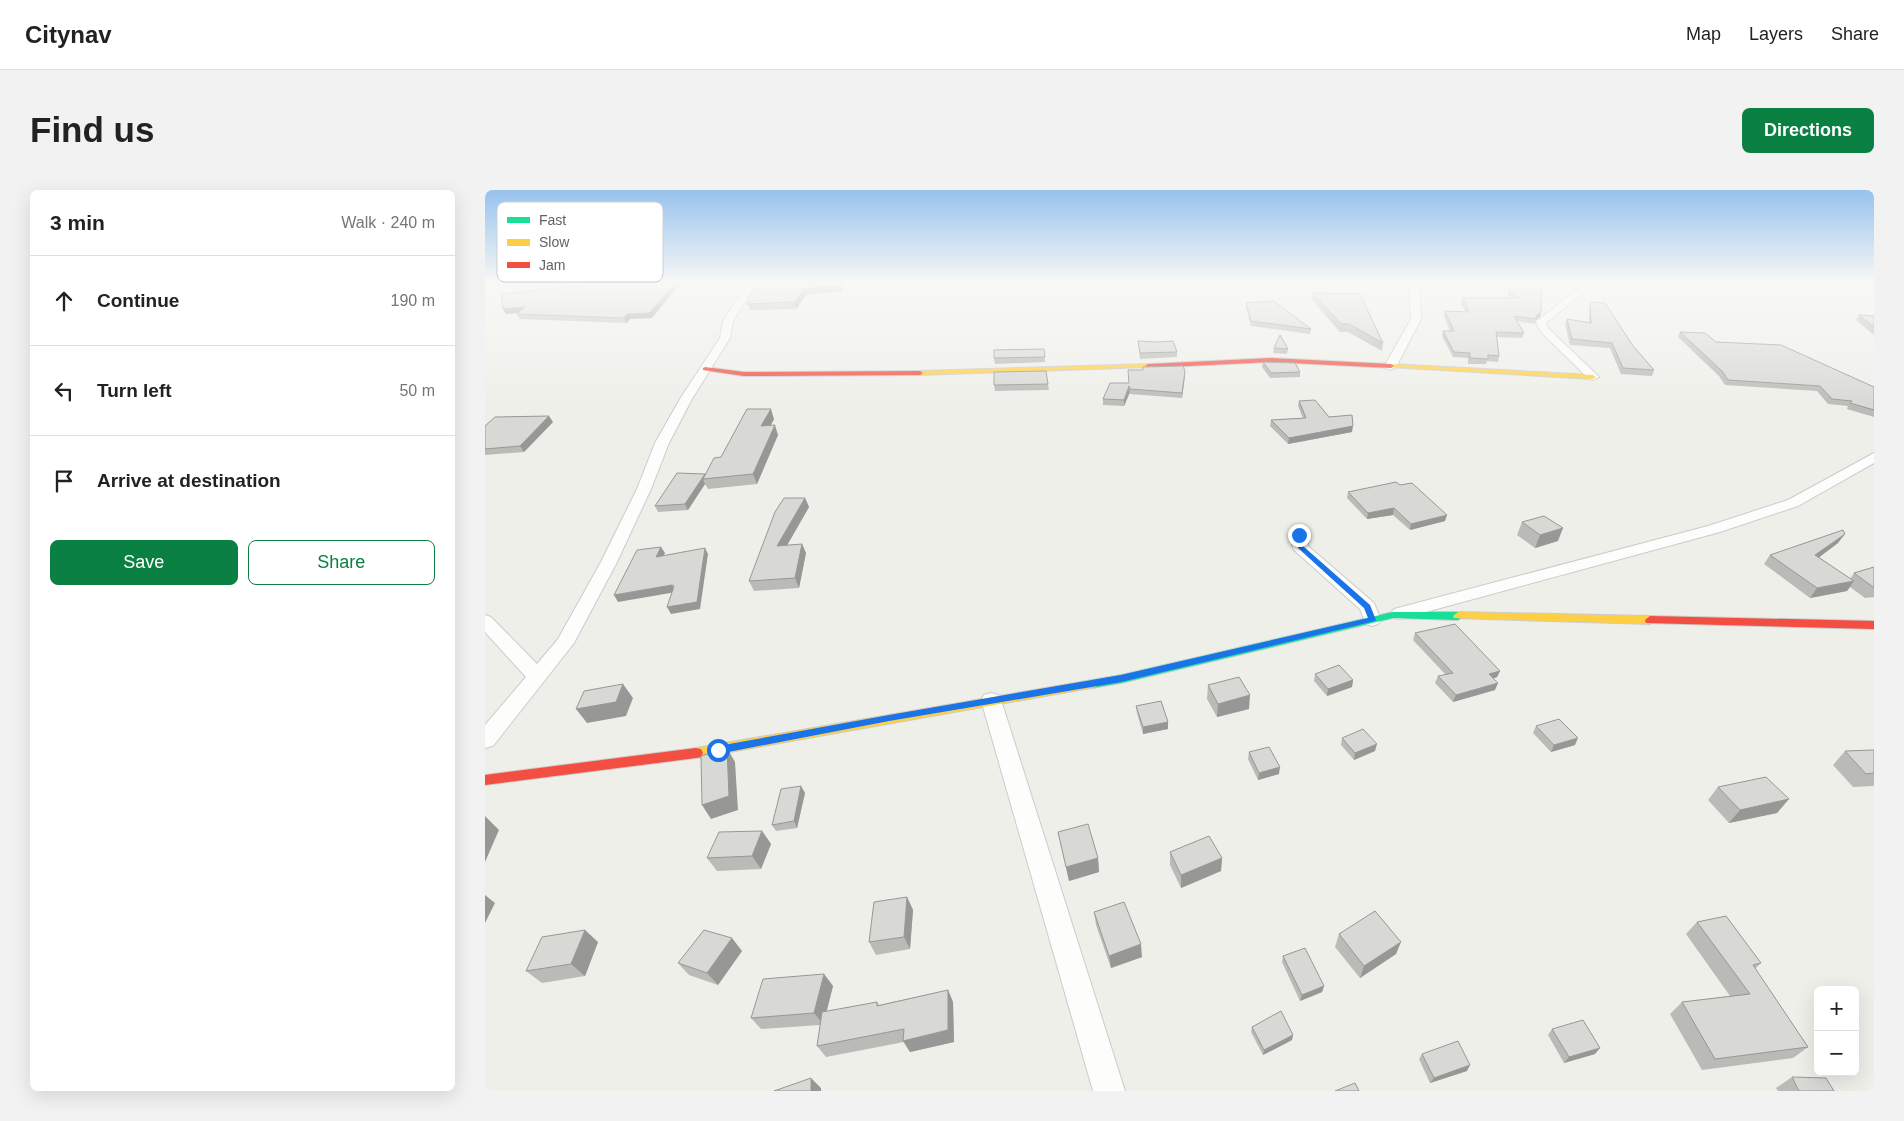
<!DOCTYPE html>
<meta charset="utf-8">
<style>
:root{--surface:#fff;--page:#f2f2f2;--text:#222;--muted:#767676;--line:#e0e0e0;--accent:#0b8043}
body{margin:0;font-family:Arial,sans-serif;background:var(--page);color:var(--text)}
.controls{position:absolute;right:15px;bottom:15px;display:grid;overflow:hidden;border-radius:8px;box-shadow:0 5px 20px #0002}
.controls button{width:45px;height:45px;display:grid;place-items:center;padding:0;border:0;border-bottom:1px solid var(--line);background:var(--surface);color:var(--text);font:25px sans-serif}
.stop{position:absolute;width:15px;height:15px;margin:-11px;border:4px solid #1a73e8;border-radius:50%;background:#fff}
.stop.end{background:#1a73e8;border-color:#fff;box-shadow:0 1px 5px #0008}
.list{margin:0;padding:0;list-style:none}
h2{display:flex;justify-content:space-between;align-items:center;height:65px;margin:0;padding:0 20px;font-size:21px}
h2 small{font-size:16px;font-weight:400;color:var(--muted)}
.list li{display:grid;grid-template-columns:32px 1fr auto;gap:15px;align-items:center;box-sizing:border-box;height:90px;padding:0 20px;border-top:1px solid var(--line)}
.list b{display:block;font-size:19px;white-space:nowrap}
.list em{font-size:16px;font-style:normal;color:var(--muted)}
.actions{display:flex;gap:10px;padding:15px 20px}
.actions a{flex:1;padding:11px 0;border:1px solid var(--accent);border-radius:8px;text-align:center;font-size:18px;color:var(--accent)}
.actions .main{background:var(--accent);color:#fff}
.icon{flex:none;width:28px;height:28px;fill:none;stroke:currentColor;stroke-width:2;stroke-linecap:round;stroke-linejoin:round}
.map{position:relative;flex:none;width:1389px;height:901px;overflow:hidden;border-radius:8px}
header{display:flex;align-items:center;gap:30px;box-sizing:border-box;height:70px;padding:0 25px;background:var(--surface);border-bottom:1px solid var(--line)}
header strong{font-size:24px}
nav{display:flex;gap:28px;margin-inline-start:auto;font-size:18px}
.intro{display:flex;align-items:center;justify-content:space-between;box-sizing:border-box;height:120px;padding:0 30px}
h1{margin:0;font-size:35px}
.button{padding:12px 22px;border-radius:8px;background:var(--accent);color:#fff;font-size:18px;font-weight:700}
main{display:flex;gap:30px;padding:0 30px}
aside{flex:1;background:var(--surface);border-radius:8px;box-shadow:0 5px 20px #0002}
.map>svg:first-child{display:block}
</style>
<header>
<strong>Citynav</strong>
<nav><a>Map</a><a>Layers</a><a>Share</a></nav>
</header>
<div class="intro"><h1>Find us</h1><a class="button">Directions</a></div>
<main>
<aside>
<h2>3 min<small>Walk · 240 m</small></h2>
<ul class="list">
<li><svg class="icon" aria-label="ahead" viewBox="0 0 24 24"><path d="M12 20V5M6 11l6-6 6 6"/></svg><div><b>Continue</b></div><em>190 m</em></li>
<li><svg class="icon" aria-label="left" viewBox="0 0 24 24"><path d="M17 20v-9H6M10 6l-5 5 5 5"/></svg><div><b>Turn left</b></div><em>50 m</em></li>
<li><svg class="icon" aria-label="arrive" viewBox="0 0 24 24"><path d="M6 21V4h12l-3 4 3 4H6"/></svg><div><b>Arrive at destination</b></div></li>
</ul>
<div class="actions"><a class="main">Save</a><a>Share</a></div>
</aside>
<div class="map">
<svg width="1389" height="901" viewBox="0 0 1389 901">
<rect width="100%" height="100%" fill="#efefea"/>
<g fill="none" stroke-linecap="round" stroke-linejoin="round">
<defs>
<g id="street">
<path d="M262,93H271L248,131L245,148L207,209L184,253L166,299L132,372L89,453L8,556L0,558V535L41,487L0,442V425L6,427L52,474L73,449L116,372L152,299L170,253L195,209L235,148L238,131Z"/>
<path d="M924,93H934L936,129L911,177L905,180L899,177L926,129Z"/>
<path d="M1100,93H1110L1061,133L1064,139L1112,185L1114,187L1108,190L1104,189L1056,142L1051,132Z"/>
<path d="M1389,263V273L1313,316L1235,342L915,429L909,427L906,423L909,419L1223,336L1303,310Z"/>
<path d="M815,340L821,342L823,345V356L889,413L896,430L893,434L887,436L881,434L875,419L809,360C806,355 806,347 809,342Z"/>
<path d="M506,503L513,505L516,510L640,901H608L496,510L499,505Z"/>
</g>
<path id="fast" d="M908,422H973L978,426L973,430L908,428L636,493L607,498L603,497L601,494L603,491L607,490L636,485Z"/>
<g id="slow">
<path d="M663,174L665,175V177L435,185L432,183L435,181Z"/>
<path d="M906,174L1108,185L1111,187L1108,189L904,177V175Z"/>
<path d="M973,422L1165,426L1170,430L1165,434L969,428L968,426Z"/>
<path d="M607,490L611,491L613,494L611,497L211,568L206,567L204,563L206,559L211,558Z"/>
</g>
<g id="jam">
<path d="M786,168L906,174L909,176L906,178L786,172L663,178L660,176L663,174Z"/>
<path d="M220,177L259,182L435,181L438,183L435,185L259,186L218,180V178Z"/>
<path d="M1165,426L1389,431V439L1161,433L1160,430Z"/>
<path d="M211,558L216,559L218,563L216,567L211,568L0,595V585Z"/>
</g>
</defs>
<use href="#street" stroke="#cbcbcb" stroke-width="2"/>
<use href="#fast" stroke="#ccc" stroke-width="2"/>
<use href="#slow" stroke="#ccc" stroke-width="2"/>
<use href="#jam" stroke="#ccc" stroke-width="2"/>
<use href="#street" fill="#fdfdfc" fill-rule="evenodd"/>
<use href="#fast" fill="#16e098" fill-rule="evenodd"/>
<use href="#slow" fill="#ffcf43" fill-rule="evenodd"/>
<use href="#jam" fill="#f24e42" fill-rule="evenodd"/>
</g>
<g fill="#babab7">
<path d="M271,93L358,101L321,105L311,119L265,120L262,114Z"/>
<path d="M1023,93H1057L1056,122L1055,127L1051,130L1050,134L1032,131L1039,143L1037,148L1012,147L1014,166L1013,172L1002,171L1001,174H983V168L968,167L957,146L958,141H965L959,126L960,121L980,122L976,113L977,108H1027L1023,105Z"/>
<path d="M828,103L898,153L897,161L863,142H855L827,110Z"/>
<path d="M1105,112L1148,156L1169,180L1167,186L1136,184L1125,158L1085,155L1080,134L1082,129L1104,132V117Z"/>
<path d="M761,113L826,139L825,144L766,136L761,118Z"/>
<path d="M18,119L167,128L145,129L142,133L35,129L32,124L34,123L21,124Z"/>
<path d="M1374,125L1389,126V145L1371,130Z"/>
<path d="M1195,142L1389,197V227L1362,219L1363,216L1343,214L1332,201L1240,195L1234,186L1193,147Z"/>
<path d="M653,151L692,162V167L655,169Z"/>
<path d="M789,158L803,159L802,164L788,163Z"/>
<path d="M559,159L560,172L510,174L509,168Z"/>
<path d="M778,172L815,182V187L785,188L777,177Z"/>
<path d="M561,181L564,200L510,201L509,195Z"/>
<path d="M700,181L697,208L645,204V202L639,216L618,215V209L644,193Z"/>
<path d="M814,211L844,227L867,242L803,254L785,236L786,230L818,228L813,216Z"/>
<path d="M289,229L285,236L293,245L272,294L223,299L220,294L203,320L173,322L170,316L220,284L236,267Z"/>
<path d="M68,232L39,262L0,265V236Z"/>
<path d="M915,295L960,331L925,340L908,325L882,329L862,308L863,302Z"/>
<path d="M320,308L324,317L302,355L317,354L321,363L314,398L269,401L264,391Z"/>
<path d="M1037,332L1073,351L1050,358L1032,345Z"/>
<path d="M1353,353L1334,367L1365,389L1369,383L1389,377V407L1380,408L1365,397L1362,401L1325,408L1279,374L1285,365Z"/>
<path d="M930,443L1015,481L1012,487L1009,488L1010,500L968,512L950,493L953,486L961,485L928,450Z"/>
<path d="M830,484L868,490L867,497L842,506L829,491Z"/>
<path d="M723,495L764,519L732,527L722,509Z"/>
<path d="M651,516L683,532V539L658,544L652,523Z"/>
<path d="M1051,536L1090,555L1066,562L1048,543Z"/>
<path d="M857,548L890,561L869,570L856,555Z"/>
<path d="M1389,560V596L1368,597L1348,575L1360,561Z"/>
<path d="M764,562L794,584L773,590L763,569Z"/>
<path d="M1233,597L1304,609L1292,623L1244,633L1223,610Z"/>
<path d="M320,603L312,638L291,641L287,635Z"/>
<path d="M277,641L286,654L276,679L232,681L222,668Z"/>
<path d="M573,642L613,668L614,682L584,691Z"/>
<path d="M685,662L737,668L736,681L696,698L685,675Z"/>
<path d="M422,707L428,720L425,759L391,765L384,752Z"/>
<path d="M609,722L657,767L626,778L611,735Z"/>
<path d="M1212,732L1276,773L1270,779L1323,857L1308,868L1217,880L1185,824L1197,812L1245,806L1201,744Z"/>
<path d="M854,744L911,764L875,788L850,757Z"/>
<path d="M113,752L100,786L57,793L41,781Z"/>
<path d="M257,761L233,795L204,785L193,773Z"/>
<path d="M798,766L839,796L837,802L815,811L797,772Z"/>
<path d="M339,784L348,796L342,821L392,812L394,815L463,800L468,812L469,852L425,862L419,852L341,867L332,856L335,835L276,839L266,828Z"/>
<path d="M767,837L808,845L807,850L778,865L766,842Z"/>
<path d="M1067,839L1110,864L1079,873L1063,845Z"/>
<path d="M937,864L982,881L945,893L934,869Z"/>
<path d="M1307,887L1349,901H1293L1291,898Z"/>
</g>
<g fill="#979795">
<path d="M191,93H196L167,128L145,129L142,133L139,128L142,124Z"/>
<path d="M357,95L358,101L321,105L311,119L309,112L319,99Z"/>
<path d="M40,117L43,122L21,124L18,119Z"/>
<path d="M1056,122L1055,127L1051,130V126Z"/>
<path d="M700,181V186L697,208V203Z"/>
<path d="M644,196L645,202L639,216V210Z"/>
<path d="M286,219L289,229L280,246L276,236Z"/>
<path d="M64,226L68,232L39,262L35,256Z"/>
<path d="M290,235L293,245L272,294L268,284Z"/>
<path d="M868,236L867,242L803,254L804,248Z"/>
<path d="M220,284L218,289L220,294L203,320L200,314Z"/>
<path d="M320,308L324,317L296,366L292,356Z"/>
<path d="M909,318L908,325L882,329L883,323Z"/>
<path d="M962,325L960,331L925,340L926,334Z"/>
<path d="M1078,338L1073,351L1050,358L1055,345Z"/>
<path d="M1360,344L1353,353L1324,375L1330,365Z"/>
<path d="M317,354L321,363L314,398L310,388Z"/>
<path d="M176,357L180,363L175,374L171,367Z"/>
<path d="M220,358L223,364L215,419L186,424L182,417Z"/>
<path d="M1369,391L1362,401L1325,408L1332,398Z"/>
<path d="M187,395L191,402L133,412L129,405Z"/>
<path d="M1015,481L1012,487L1002,491L1004,484Z"/>
<path d="M868,490L867,497L842,506L843,499Z"/>
<path d="M1013,493L1010,500L968,512L971,505Z"/>
<path d="M138,494L148,508L141,526L102,533L91,519Z"/>
<path d="M765,505L764,519L732,527L733,514Z"/>
<path d="M683,532V539L658,544V537Z"/>
<path d="M1093,548L1090,555L1066,562L1069,555Z"/>
<path d="M892,554L890,561L869,570L870,563Z"/>
<path d="M242,558L250,572L253,620L226,629L217,615Z"/>
<path d="M795,577L794,584L773,590L774,583Z"/>
<path d="M316,596L320,603L312,638L309,631Z"/>
<path d="M1304,609L1292,623L1244,633L1255,620Z"/>
<path d="M0,626L14,640L0,672Z"/>
<path d="M277,641L286,654L276,679L267,666Z"/>
<path d="M613,668L614,682L584,691L581,677Z"/>
<path d="M737,668L736,681L696,698V685Z"/>
<path d="M0,705L10,713L0,733Z"/>
<path d="M422,707L428,720L425,759L419,747Z"/>
<path d="M100,740L113,752L100,786L86,774Z"/>
<path d="M247,748L257,761L233,795L222,783Z"/>
<path d="M916,752L911,764L875,788L879,776Z"/>
<path d="M656,754L657,767L626,778L624,766Z"/>
<path d="M339,784L348,796L338,834L329,823Z"/>
<path d="M839,796L837,802L815,811L817,805Z"/>
<path d="M463,800L468,812L469,852L425,862L418,851Z"/>
<path d="M808,845L807,850L778,865L779,860Z"/>
<path d="M1115,858L1110,864L1079,873L1084,867Z"/>
<path d="M985,875L982,881L945,893L949,888Z"/>
<path d="M326,888L336,898V901H326Z"/>
</g>
<g fill="#d8d8d5" stroke="#979795">
<path d="M118,93H191L164,123L142,124L139,128L32,124L40,117L18,119L16,104Z"/>
<path d="M271,93H356L357,95L319,99L309,112L262,114Z"/>
<path d="M1024,93H1057L1056,122L1051,126V129L1029,126L1039,143L1011,142L1014,166L1003,165V169L985,168V163L969,162L958,141H969L960,121L984,122L977,108H1034L1024,100Z"/>
<path d="M828,103L875,104L898,153L864,134H856Z"/>
<path d="M789,111L826,139L766,131L761,113Z"/>
<path d="M1105,112L1120,113L1148,156L1169,180L1138,178L1127,153L1087,149L1082,129L1106,133Z"/>
<path d="M1374,125L1389,126V137Z"/>
<path d="M1195,142L1220,143L1231,152L1296,155L1389,197V220L1365,213L1367,211L1347,209L1335,196L1243,190L1237,181Z"/>
<path d="M795,145L803,159L789,158Z"/>
<path d="M653,151L673,152L688,151L692,162L655,163Z"/>
<path d="M559,159L560,167L509,168V160Z"/>
<path d="M778,172L810,173L815,182L786,183Z"/>
<path d="M698,176L700,181L697,203L645,199L644,196L639,210L618,209L625,193H644L643,180H658V177Z"/>
<path d="M561,181L563,194L509,195V182Z"/>
<path d="M830,210L844,227L867,225L868,236L804,248L786,230L821,228L814,211Z"/>
<path d="M262,219H286L276,236L290,235L268,284L218,289L229,268L236,267Z"/>
<path d="M64,226L35,256L0,259V236L10,227Z"/>
<path d="M192,283L220,284L200,314L170,316Z"/>
<path d="M911,292L915,295L927,293L962,325L926,334L909,318L883,323L863,302Z"/>
<path d="M299,308H320L292,356L317,354L310,388L264,391L290,322Z"/>
<path d="M1059,326L1078,338L1055,345L1037,332Z"/>
<path d="M1358,340L1360,344L1330,365L1369,391L1332,398L1285,365Z"/>
<path d="M176,357L171,367L220,358L212,412L182,417L189,396L187,395L129,405L152,360Z"/>
<path d="M1389,377V397H1388L1369,383Z"/>
<path d="M970,434L1015,481L1004,484L1013,493L971,505L953,486L968,483L930,443Z"/>
<path d="M854,475L868,490L843,499L830,484Z"/>
<path d="M754,487L765,505L733,514L723,495Z"/>
<path d="M138,494L131,512L91,519L99,501Z"/>
<path d="M676,511L683,532L658,537L651,516Z"/>
<path d="M1074,529L1093,548L1069,555L1051,536Z"/>
<path d="M878,539L892,554L870,563L857,548Z"/>
<path d="M784,557L795,577L774,583L764,562Z"/>
<path d="M242,558L244,606L217,615L216,566Z"/>
<path d="M1389,560V583L1381,584L1360,561Z"/>
<path d="M1281,587L1304,609L1255,620L1233,597Z"/>
<path d="M316,596L309,631L287,635L296,599Z"/>
<path d="M603,634L613,668L581,677L573,642Z"/>
<path d="M277,641L267,666L222,668L234,642Z"/>
<path d="M724,646L737,668L696,685L685,662Z"/>
<path d="M422,707L419,747L384,752L389,712Z"/>
<path d="M639,712L656,754L624,766L609,722Z"/>
<path d="M890,721L916,752L879,776L854,744Z"/>
<path d="M1241,726L1276,773L1268,775L1323,857L1230,869L1197,812L1265,804L1212,732Z"/>
<path d="M100,740L86,774L41,781L57,747Z"/>
<path d="M219,740L247,748L222,783L193,773Z"/>
<path d="M820,758L839,796L817,805L798,766Z"/>
<path d="M339,784L329,823L266,828L278,789Z"/>
<path d="M463,800V840L418,851L419,839L332,856L337,822L392,812V816Z"/>
<path d="M796,821L808,845L779,860L767,837Z"/>
<path d="M1098,830L1115,858L1084,867L1067,839Z"/>
<path d="M973,851L985,875L949,888L937,864Z"/>
<path d="M1307,887L1341,888L1349,901H1314Z"/>
<path d="M326,888V901H289Z"/>
<path d="M870,893L874,901H850Z"/>
</g>
<linearGradient id="sky" x2="0" y2="1"><stop stop-color="#97c2ee"/><stop offset="0.42" stop-color="#f8f8f6"/><stop offset="1" stop-color="#f8f8f6" stop-opacity="0"/></linearGradient>
<rect width="1389" height="219" fill="url(#sky)"/>
<path fill="#1a73e8" d="M812,343L818,345V356L885,415L891,430L890,431L636,492L404,531L233,564L228,560L233,556L404,525L636,485L883,428L879,418L813,358Z"/>
<rect x="12" y="12" width="166" height="80" rx="8" fill="#fff" stroke="#cfd0d2" stroke-width="1"/>
<rect x="22" y="27" width="23" height="6" fill="#16e098"/>
<rect x="22" y="49" width="23" height="7" fill="#ffcf43"/>
<rect x="22" y="72" width="23" height="6" fill="#f24e42"/>
<g font-size="14" fill="#5f6268">
<text x="54" y="35">Fast</text>
<text x="54" y="57">Slow</text>
<text x="54" y="80">Jam</text>
</g>
</svg>
<div class="controls">
<button>+</button>
<button>−</button>
</div>
<div class="stop" style="left:233px;top:560px"></div>
<div class="stop end" style="left:814px;top:345px"></div>
</div>
</main>
